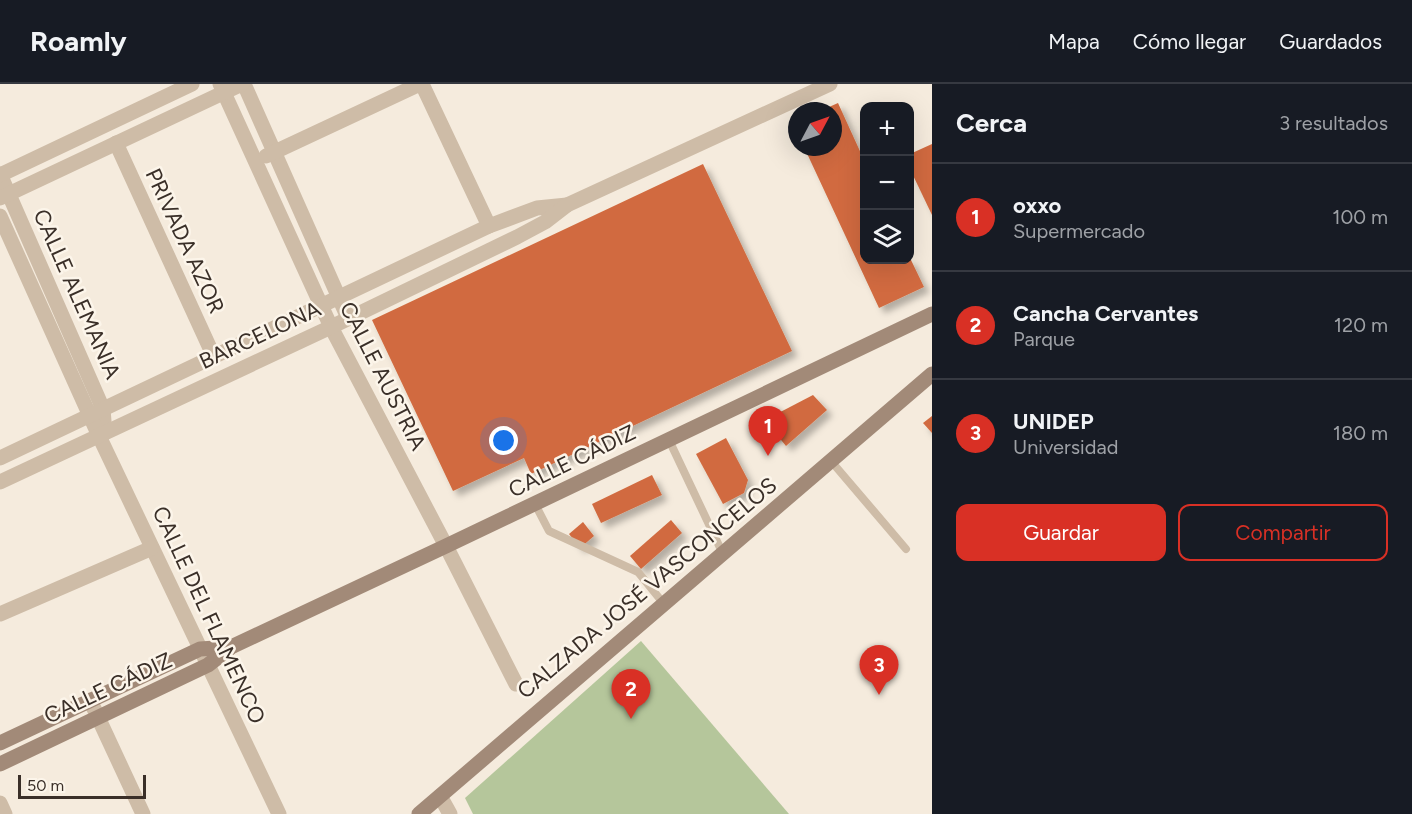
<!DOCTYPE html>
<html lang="es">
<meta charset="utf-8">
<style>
:root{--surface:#171b24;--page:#20242c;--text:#f1f3f6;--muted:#9ea1a6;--line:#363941;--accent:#d93025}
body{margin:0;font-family:Figtree,sans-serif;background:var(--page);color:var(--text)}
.controls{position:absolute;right:18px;top:18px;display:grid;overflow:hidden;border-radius:12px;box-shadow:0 6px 24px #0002}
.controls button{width:54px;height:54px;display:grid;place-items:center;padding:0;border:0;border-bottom:2px solid var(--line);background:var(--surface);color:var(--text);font:30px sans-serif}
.compass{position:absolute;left:788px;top:18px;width:54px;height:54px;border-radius:50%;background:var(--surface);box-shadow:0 6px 24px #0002;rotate:49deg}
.scale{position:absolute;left:18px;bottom:15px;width:128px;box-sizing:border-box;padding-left:6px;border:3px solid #3a2f28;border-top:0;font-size:16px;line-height:21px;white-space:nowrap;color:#3a2f28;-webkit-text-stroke:4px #fcf5ea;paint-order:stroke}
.you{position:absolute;left:504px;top:357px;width:21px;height:21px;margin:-15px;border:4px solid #fff;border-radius:50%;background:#1a73e8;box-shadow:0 0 0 9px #1a73e833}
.badge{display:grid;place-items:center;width:39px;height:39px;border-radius:50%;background:var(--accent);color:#fff;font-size:20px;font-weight:700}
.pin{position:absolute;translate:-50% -50px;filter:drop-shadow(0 2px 3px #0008)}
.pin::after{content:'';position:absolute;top:32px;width:21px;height:18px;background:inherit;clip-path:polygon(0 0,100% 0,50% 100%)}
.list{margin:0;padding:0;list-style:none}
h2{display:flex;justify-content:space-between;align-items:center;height:78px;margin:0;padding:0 24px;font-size:26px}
h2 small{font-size:20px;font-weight:400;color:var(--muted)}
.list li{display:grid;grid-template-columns:39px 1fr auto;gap:18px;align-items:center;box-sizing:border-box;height:108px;padding:0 24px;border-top:2px solid var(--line)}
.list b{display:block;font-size:22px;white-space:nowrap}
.list p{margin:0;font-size:20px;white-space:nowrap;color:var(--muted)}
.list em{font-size:20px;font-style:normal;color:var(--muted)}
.actions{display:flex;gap:12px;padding:18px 24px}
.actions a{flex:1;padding:14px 0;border:2px solid var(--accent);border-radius:12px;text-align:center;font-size:21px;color:var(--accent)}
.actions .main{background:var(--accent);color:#fff}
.icon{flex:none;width:33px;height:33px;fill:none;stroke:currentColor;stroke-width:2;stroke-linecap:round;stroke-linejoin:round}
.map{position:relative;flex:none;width:932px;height:730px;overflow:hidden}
header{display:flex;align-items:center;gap:36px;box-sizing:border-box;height:84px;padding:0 30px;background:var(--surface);border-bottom:2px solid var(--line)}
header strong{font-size:28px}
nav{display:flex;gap:33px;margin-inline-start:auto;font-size:21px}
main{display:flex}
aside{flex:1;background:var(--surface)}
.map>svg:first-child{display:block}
</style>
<header>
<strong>Roamly</strong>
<nav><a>Mapa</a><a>Cómo llegar</a><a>Guardados</a></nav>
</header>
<main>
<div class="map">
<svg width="932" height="730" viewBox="0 0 932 730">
<defs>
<filter id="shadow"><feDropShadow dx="5.5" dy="5.5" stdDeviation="3" flood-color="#0004"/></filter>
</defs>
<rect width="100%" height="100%" fill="#f5ebdd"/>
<path fill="#b5c69b" d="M641,557L789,730H473L465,714Z"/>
<g fill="#d16b3f" filter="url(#shadow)">
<path d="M838,19L864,76V176H911L924,203L879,224L804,63H833V27H820Z"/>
<path d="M932,60V131L910,85V70Z"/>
<path d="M703,80L792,267L531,390L524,374L453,407L372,236Z"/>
<path d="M813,311L827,326L786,362L765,336Z"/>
<path d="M932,332V349L923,339Z"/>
<path d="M726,354L748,396L744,409L723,420L696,370Z"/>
<path d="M652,391L662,411L601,439L592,420Z"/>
<path d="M671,436L682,449L641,485L630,472Z"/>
<path d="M583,438L594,452L580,464L569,450Z"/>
</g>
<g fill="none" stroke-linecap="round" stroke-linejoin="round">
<g stroke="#cebca7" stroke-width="8">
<path d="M669,356L723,470"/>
<path d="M831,377L906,465"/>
<path d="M535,420L549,447L638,488L664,520"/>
</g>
<g stroke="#cebca7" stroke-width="15">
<path d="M220,0L331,243L446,462L516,600"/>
<path d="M244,0L348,234"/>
<path d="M422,0L489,142"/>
<path d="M116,59L214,273"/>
<path d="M266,72L420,0"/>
<path d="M0,90L103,325L105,349"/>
<path d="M0,91L192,0"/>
<path d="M0,114L242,0"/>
<path d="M0,132L99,352L279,730"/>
<path d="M0,374L489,142L537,124L567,121"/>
<path d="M0,398L331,243L517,153L545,138L567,121L830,0"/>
<path d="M0,530L152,464"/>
<path d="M90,616L143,730"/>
<path d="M440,712L450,730"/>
<path d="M0,719L5,730"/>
</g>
<g stroke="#a28a78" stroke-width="15">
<path d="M0,659L200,565L231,563"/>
<path d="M0,680L208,581L231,563L446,462L932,230"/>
<path d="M419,730L932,290"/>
</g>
</g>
<g text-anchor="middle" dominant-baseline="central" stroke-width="5" stroke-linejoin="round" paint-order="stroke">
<g font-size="22" fill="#3a2f28" stroke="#fcf5ea">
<text transform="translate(185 157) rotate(65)">PRIVADA AZOR</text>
<text transform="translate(77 210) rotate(66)">CALLE ALEMANIA</text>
<text transform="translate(260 251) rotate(-25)">BARCELONA</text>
<text transform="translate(383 292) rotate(63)">CALLE AUSTRIA</text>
<text transform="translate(572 377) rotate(-26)">CALLE CÁDIZ</text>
<text transform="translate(647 504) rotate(-40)">CALZADA JOSÉ VASCONCELOS</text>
<text transform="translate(209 531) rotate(65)">CALLE DEL FLAMENCO</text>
<text transform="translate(108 604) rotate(-25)">CALLE CÁDIZ</text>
</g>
</g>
</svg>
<div class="controls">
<button>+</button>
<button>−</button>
<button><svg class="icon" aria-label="layers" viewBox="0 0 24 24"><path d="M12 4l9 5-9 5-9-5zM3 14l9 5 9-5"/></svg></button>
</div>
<svg class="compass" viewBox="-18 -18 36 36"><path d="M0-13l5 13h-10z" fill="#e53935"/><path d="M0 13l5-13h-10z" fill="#9ea1a6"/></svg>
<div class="scale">50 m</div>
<div class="you"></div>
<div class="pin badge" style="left:768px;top:372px">1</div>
<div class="pin badge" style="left:631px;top:635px">2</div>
<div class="pin badge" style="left:879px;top:611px">3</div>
</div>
<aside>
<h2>Cerca<small>3 resultados</small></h2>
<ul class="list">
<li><span class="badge">1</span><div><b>oxxo</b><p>Supermercado</p></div><em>100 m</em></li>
<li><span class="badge">2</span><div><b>Cancha Cervantes</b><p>Parque</p></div><em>120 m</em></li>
<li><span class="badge">3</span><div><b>UNIDEP</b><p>Universidad</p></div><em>180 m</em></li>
</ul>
<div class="actions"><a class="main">Guardar</a><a>Compartir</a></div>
</aside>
</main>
